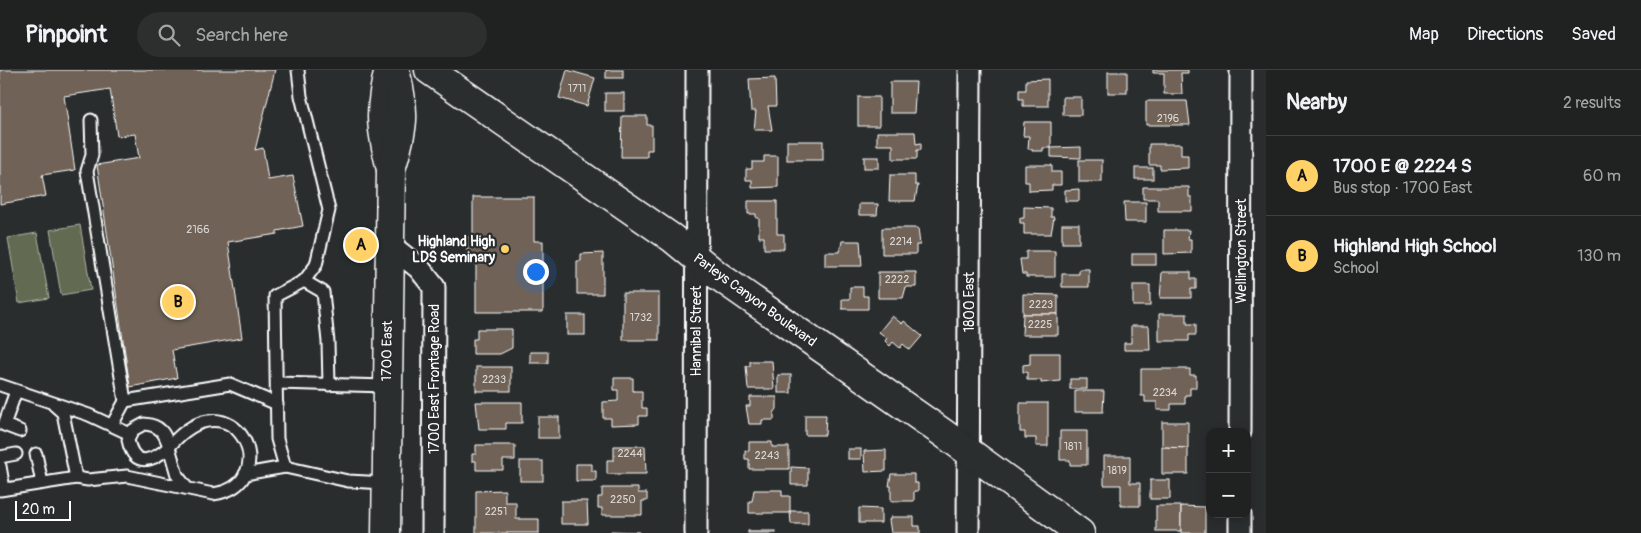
<!DOCTYPE html>
<meta charset="utf-8">
<style>
:root{--surface:#202222;--page:#2d2f2f;--text:#f1f3f6;--muted:#a2a4a5;--line:#3d3f40;--accent:#ffd166}
body{margin:0;font-family:Pangolin,sans-serif;background:var(--page);color:var(--text)}
.controls{position:absolute;right:15px;bottom:15px;display:grid;overflow:hidden;border-radius:10px;box-shadow:0 2px 8px #0003}
.controls button{width:45px;height:45px;display:grid;place-items:center;padding:0;border:0;border-bottom:1px solid var(--line);background:var(--surface);color:var(--text);font:25px sans-serif}
.scale{position:absolute;left:15px;bottom:12px;width:56px;box-sizing:border-box;padding-left:5px;border:2px solid #fff;border-top:0;font-size:14px;line-height:18px;white-space:nowrap;color:#fff;-webkit-text-stroke:4px #2a2d2e;paint-order:stroke}
.you{position:absolute;left:535px;top:201px;width:18px;height:18px;margin:-12px;border:4px solid #fff;border-radius:50%;background:#1a73e8;box-shadow:0 0 0 8px #1a73e833}
.badge{display:grid;place-items:center;width:32px;height:32px;border-radius:50%;background:var(--accent);color:#111;font-size:16px;font-weight:700}
.pin{position:absolute;translate:-50% -50%;border:2px solid #fff;box-shadow:0 1px 5px #0006}
.list{margin:0;padding:0;list-style:none}
h2{display:flex;justify-content:space-between;align-items:center;height:65px;margin:0;padding:0 20px;font-size:21px}
h2 small{font-size:16px;font-weight:400;color:var(--muted)}
.list li{display:grid;grid-template-columns:32px 1fr auto;gap:15px;align-items:center;box-sizing:border-box;height:80px;padding:0 20px;border-top:1px solid var(--line)}
.list b{display:block;font-size:19px;white-space:nowrap}
.list p{margin:0;font-size:16px;white-space:nowrap;color:var(--muted)}
.list em{font-size:16px;font-style:normal;color:var(--muted)}
.icon{flex:none;width:28px;height:28px;fill:none;stroke:currentColor;stroke-width:2;stroke-linecap:round;stroke-linejoin:round}
.map{position:relative;flex:none;width:1266px;height:463px;overflow:hidden}
header{display:flex;align-items:center;gap:30px;box-sizing:border-box;height:70px;padding:0 25px;background:var(--surface);border-bottom:1px solid var(--line)}
header strong{font-size:24px}
nav{display:flex;gap:28px;margin-inline-start:auto;font-size:18px}
.search{width:350px;height:45px;background:var(--page);display:flex;align-items:center;gap:12px;box-sizing:border-box;padding:0 18px;border-radius:28px;color:var(--muted);font-size:19px}
main{display:flex}
aside{flex:1;background:var(--surface)}
.map>svg:first-child{display:block}
</style>
<header>
<strong>Pinpoint</strong>
<div class="search"><svg class="icon" aria-label="search" viewBox="0 0 24 24"><circle cx="10" cy="10" r="6"/><path d="M15 15l6 6"/></svg>Search here</div>
<nav><a>Map</a><a>Directions</a><a>Saved</a></nav>
</header>
<main>
<div class="map">
<svg width="1266" height="463" viewBox="0 0 1266 463">
<rect width="100%" height="100%" fill="#2a2d2e"/>
<filter id="ink" filterUnits="userSpaceOnUse"><feTurbulence type="fractalNoise" baseFrequency=".02" numOctaves="2"/><feDisplacementMap in="SourceGraphic" scale="10" xChannelSelector="R" yChannelSelector="G"/><feConvolveMatrix kernelMatrix="1 2 1 2 8 2 1 2 1" color-interpolation-filters="sRGB"/></filter>
<g filter="url(#ink)">
<g fill="#626b51" stroke="#b0b5a8">
<path d="M80,155L91,220L61,225L50,160Z"/>
<path d="M37,163L49,228L19,233L8,168Z"/>
</g>
<g fill="#706256" stroke="#fff">
<path d="M0,0H275L255,80L263,78L268,110L293,106L303,156L277,161V164L228,172L242,268L172,280L177,308L130,317L97,95L139,88L135,64L117,66L110,19L64,26L75,100L42,105L46,126L0,134Z"/>
<path d="M567,0L595,8L587,36L559,28Z"/>
<rect x="606" y="0" width="17" height="8"/>
<path d="M1153,0H1188V3H1181L1182,24H1164V3H1153Z"/>
<rect x="1108" y="2" width="19" height="21"/>
<path d="M775,8L776,36H768L772,60H754L756,41H751L749,9Z"/>
<path d="M1048,9V36H1023V29H1019V20H1026V10Z"/>
<path d="M890,12H916L914,43H890Z"/>
<rect x="605" y="23" width="19" height="18"/>
<rect x="858" y="27" width="21" height="29"/>
<rect x="1063" y="27" width="18" height="18"/>
<path d="M1146,31H1187L1190,55H1146Z"/>
<path d="M622,46H647V55H652V80H647V87H621Z"/>
<path d="M1024,52H1051V78H1043V81H1032V79H1028L1029,66H1023Z"/>
<path d="M877,62H915L916,74L921,73V80H917V89H893V75H877Z"/>
<rect x="787" y="71" width="36" height="19"/>
<path d="M1149,74H1181V85H1188V98L1160,99V95H1149Z"/>
<path d="M1081,77V88L1051,87V78Z"/>
<path d="M764,86H778V117L752,118V110H746V99H752V92H764Z"/>
<rect x="864" y="87" width="15" height="11"/>
<rect x="1079" y="90" width="23" height="22"/>
<path d="M1025,95H1052V102H1061V115H1052V120L1029,121V112H1025Z"/>
<rect x="1135" y="98" width="18" height="11"/>
<path d="M890,105H915V115H918L915,131H889Z"/>
<path d="M1143,117H1189V127H1192V141H1158V129H1143Z"/>
<path d="M1079,119V131H1065V120Z"/>
<path d="M473,127H534V171H543V242H476V186H467V167H473Z"/>
<path d="M748,131H777V164H784V179H764V167H759V148H756V144H748Z"/>
<path d="M1124,132H1146V152H1125Z"/>
<path d="M859,134H878L877,145H859Z"/>
<path d="M1024,137L1051,138V147H1054L1051,164H1024V153H1020V148H1024Z"/>
<rect x="1062" y="154" width="17" height="19"/>
<path d="M882,158H918L920,175H916V184H882Z"/>
<path d="M1164,160H1189L1188,169H1191V183L1164,184Z"/>
<path d="M842,171H860L862,196H825V182H840Z"/>
<path d="M1028,181H1055V207H1026V204H1022L1020,189H1026V182Z"/>
<path d="M603,183V224H577V191H581V184Z"/>
<rect x="1132" y="184" width="24" height="11"/>
<path d="M1079,199H1089V217H1062V204H1079Z"/>
<path d="M878,202H916V217H906L903,228H878Z"/>
<path d="M1162,202H1191V209H1196V219H1191V228H1160Z"/>
<rect x="1133" y="215" width="17" height="21"/>
<path d="M850,217H863V226H868V239H842V229H850Z"/>
<rect x="623" y="223" width="36" height="47"/>
<path d="M1023,224L1058,225V244H1023Z"/>
<path d="M1023,244H1058V265H1022Z"/>
<path d="M1159,244H1187V254H1196V265H1189V271H1159Z"/>
<rect x="567" y="245" width="18" height="20"/>
<path d="M892,246L902,254L904,251L922,266L910,280L903,274L900,278L893,272L890,276L885,271L887,268L879,262Z"/>
<path d="M1131,256H1149L1150,280H1124V273H1131Z"/>
<path d="M477,259H512V278L500,284H473V269H477Z"/>
<rect x="530" y="282" width="18" height="11"/>
<path d="M1030,283H1060V311L1041,313V310H1027V302H1023V295L1030,294Z"/>
<path d="M750,291H772L774,319H748L746,296H750Z"/>
<rect x="476" y="297" width="35" height="24"/>
<path d="M1141,299H1190V305H1196V318H1190V325H1185V334H1171V340H1157V332H1145V326H1141Z"/>
<rect x="778" y="305" width="13" height="18"/>
<path d="M614,308H633V321H642V338H647V346H639V354L611,355V348H603V332L618,331V320H614Z"/>
<rect x="1070" y="309" width="17" height="10"/>
<path d="M1075,321H1104L1103,342H1075Z"/>
<path d="M750,327H777V339L774,343V350H762V354H749L746,336H750Z"/>
<path d="M476,332H522V353H506V359H479Z"/>
<path d="M1020,333H1048V376H1036V368H1025V362H1020Z"/>
<path d="M805,345H826L825,365H805Z"/>
<rect x="538" y="347" width="21" height="21"/>
<path d="M1162,352H1188V378L1162,377Z"/>
<path d="M1060,361H1087V395H1070V390H1060Z"/>
<path d="M749,372H772V377H789V399H749V389H745V381H749Z"/>
<path d="M476,375H515V390H503V400H476V391H472V384H476Z"/>
<path d="M614,376H645L646,404H607V390H614Z"/>
<path d="M1162,377L1188,378V404H1162Z"/>
<rect x="848" y="379" width="13" height="10"/>
<path d="M886,380V401L865,402L864,381Z"/>
<path d="M1104,386H1130V413H1140V436H1121V415H1104Z"/>
<rect x="520" y="391" width="23" height="20"/>
<path d="M576,394H592V401H596V411H576Z"/>
<path d="M791,397L808,398V415H791Z"/>
<path d="M891,404H914V413H918V421H914V431H891V416H889Z"/>
<rect x="1150" y="410" width="20" height="19"/>
<path d="M602,418H638V423H647V431H642V445H602V438H598V427H602Z"/>
<path d="M505,420V432H516V449H539V463H476V421Z"/>
<path d="M754,420H782V426H790V443H749V431H752Z"/>
<path d="M561,431H587L588,454H561Z"/>
<rect x="1156" y="436" width="25" height="25"/>
<path d="M1181,436L1205,437V463H1181Z"/>
<path d="M859,438L881,439V453H859Z"/>
<path d="M790,441H808V454H791Z"/>
<path d="M891,447H914V456H920V463H891L889,450Z"/>
<path d="M611,461L639,462V463H611Z"/>
<rect x="748" y="461" width="28" height="2"/>
</g>
<g fill="none" stroke-linecap="round" stroke-linejoin="round">
<defs>
<g id="service">
<path d="M298,0L301,26L329,140L316,195L304,211"/>
<path d="M91,50L92,85L87,101L125,331L230,314L277,334"/>
<path d="M277,313L387,316"/>
<path d="M0,315L89,345L130,364"/>
<path d="M329,315L328,272L323,222L304,211L275,226L277,369L285,397L348,411L386,413"/>
<path d="M16,321L4,355L20,361"/>
<path d="M54,335L63,343L76,408"/>
<path d="M144,354C160,355 165,363 169,377C153,391 134,399 128,370L133,360Z"/>
<path d="M112,355L125,331"/>
<path d="M36,384L42,413"/>
<path d="M0,387L16,384"/>
<path d="M0,396L4,419"/>
<path d="M245,404L285,397"/>
<path d="M0,420L76,408L88,410L127,406L213,424C287,414 234,300 169,377L177,405L187,418"/>
</g>
<g id="minor">
<path d="M390,175L419,198L434,217L433,463"/>
<path d="M1240,362L1241,0"/>
<path d="M696,463L697,0"/>
<path d="M968,463L970,0"/>
<path d="M1240,463V444"/>
</g>
<g id="tertiary">
<path d="M389,0C378,41 381,59 391,99"/>
<path d="M429,0L672,168L717,205L943,363L1080,463"/>
<path d="M386,463L391,99C404,57 406,43 395,0"/>
</g>
</defs>
<use href="#service" stroke="#fff" stroke-width="15"/>
<use href="#minor" stroke="#fff" stroke-width="25"/>
<use href="#tertiary" stroke="#fff" stroke-width="31"/>
<use href="#service" stroke="#2a2d2e" stroke-width="11"/>
<use href="#minor" stroke="#2a2d2e" stroke-width="21"/>
<use href="#tertiary" stroke="#2a2d2e" stroke-width="28"/>
</g>
</g>
<circle fill="#ffd166" stroke="#2a2d2e" stroke-width="2" cx="505" cy="179" r="5"/>
<g text-anchor="middle" dominant-baseline="central" stroke-width="4.5" stroke-linejoin="round" paint-order="stroke">
<g font-size="11" fill="#dbd8d5">
<text x="577" y="18">1711</text>
<text x="1168" y="48">2196</text>
<text x="198" y="159">2166</text>
<text x="901" y="171">2214</text>
<text x="897" y="209">2222</text>
<text x="1041" y="234">2223</text>
<text x="641" y="247">1732</text>
<text x="1040" y="254">2225</text>
<text x="494" y="309">2233</text>
<text x="1165" y="322">2234</text>
<text x="1073" y="376">1811</text>
<text x="630" y="383">2244</text>
<text x="767" y="385">2243</text>
<text x="1117" y="400">1819</text>
<text x="623" y="429">2250</text>
<text x="496" y="441">2251</text>
</g>
<g font-size="14" font-weight="bold" fill="#fff" stroke="#2a2d2e" text-anchor="end">
<text x="495" y="171">Highland High<tspan x="495" dy="16">LDS Seminary</tspan></text>
</g>
<g font-size="14" fill="#fff" stroke="#2a2d2e">
<text transform="translate(1241 181) rotate(-90)">Wellington Street</text>
<text transform="translate(755 230) rotate(36)">Parleys Canyon Boulevard</text>
<text transform="translate(969 232) rotate(-90)">1800 East</text>
<text transform="translate(696 261) rotate(-90)">Hannibal Street</text>
<text transform="translate(387 281) rotate(-89)">1700 East</text>
<text transform="translate(434 309) rotate(-90)">1700 East Frontage Road</text>
</g>
</g>
</svg>
<div class="controls">
<button>+</button>
<button>−</button>
</div>
<div class="scale">20 m</div>
<div class="you"></div>
<div class="pin badge" style="left:361px;top:175px">A</div>
<div class="pin badge" style="left:178px;top:232px">B</div>
</div>
<aside>
<h2>Nearby<small>2 results</small></h2>
<ul class="list">
<li><span class="badge">A</span><div><b>1700 E @ 2224 S</b><p>Bus stop · 1700 East</p></div><em>60 m</em></li>
<li><span class="badge">B</span><div><b>Highland High School</b><p>School</p></div><em>130 m</em></li>
</ul>
</aside>
</main>
